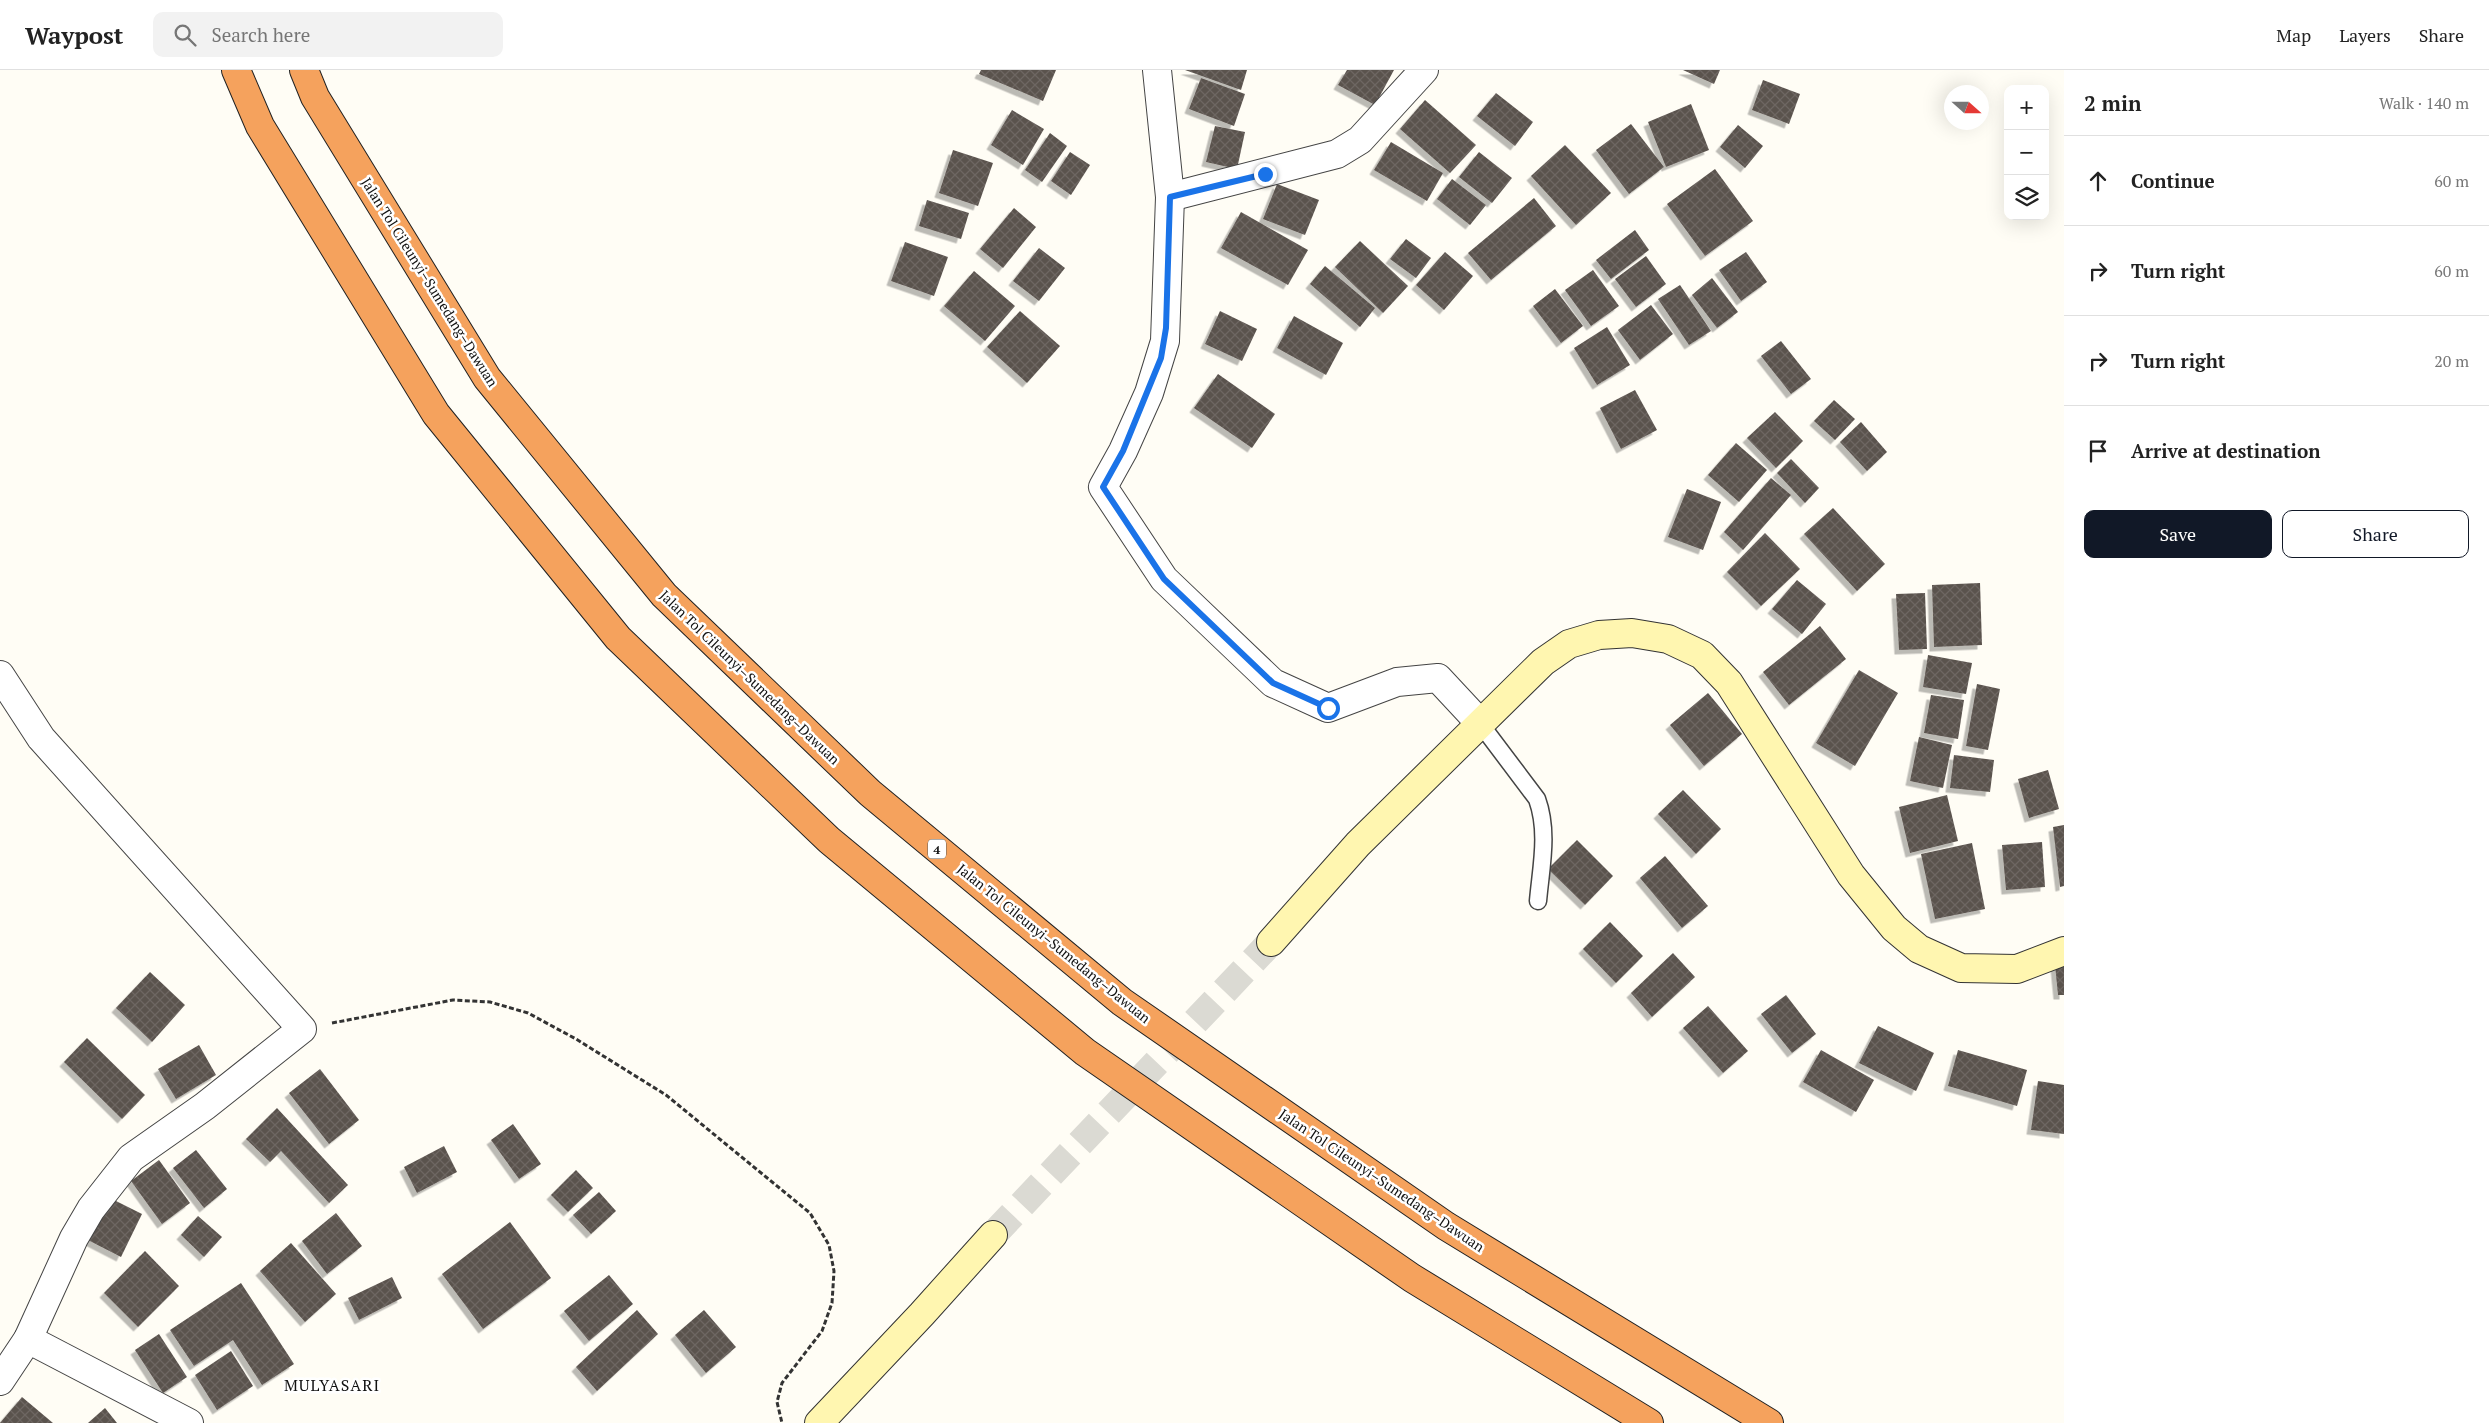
<!DOCTYPE html>
<meta charset="utf-8">
<style>
:root{--surface:#fff;--page:#f2f2f2;--text:#222;--muted:#767676;--line:#e0e0e0;--accent:#111827}
body{margin:0;font-family:"PT Serif",serif;background:var(--page);color:var(--text)}
.controls{position:absolute;right:15px;top:15px;display:grid;overflow:hidden;border-radius:10px;box-shadow:0 5px 20px #0002}
.controls button{width:45px;height:45px;display:grid;place-items:center;padding:0;border:0;border-bottom:1px solid var(--line);background:var(--surface);color:var(--text);font:25px sans-serif}
.compass{position:absolute;left:1944px;top:15px;width:45px;height:45px;border-radius:50%;background:var(--surface);box-shadow:0 5px 20px #0002;rotate:111deg}
.stop{position:absolute;width:15px;height:15px;margin:-11px;border:4px solid #1a73e8;border-radius:50%;background:#fff}
.stop.end{background:#1a73e8;border-color:#fff;box-shadow:0 1px 5px #0008}
.list{margin:0;padding:0;list-style:none}
h2{display:flex;justify-content:space-between;align-items:center;height:65px;margin:0;padding:0 20px;font-size:21px}
h2 small{font-size:16px;font-weight:400;color:var(--muted)}
.list li{display:grid;grid-template-columns:32px 1fr auto;gap:15px;align-items:center;box-sizing:border-box;height:90px;padding:0 20px;border-top:1px solid var(--line)}
.list b{display:block;font-size:19px;white-space:nowrap}
.list em{font-size:16px;font-style:normal;color:var(--muted)}
.actions{display:flex;gap:10px;padding:15px 20px}
.actions a{flex:1;padding:11px 0;border:1px solid var(--accent);border-radius:10px;text-align:center;font-size:18px;color:var(--accent)}
.actions .main{background:var(--accent);color:#fff}
.icon{flex:none;width:28px;height:28px;fill:none;stroke:currentColor;stroke-width:2;stroke-linecap:round;stroke-linejoin:round}
.map{position:relative;flex:none;width:2064px;height:1353px;overflow:hidden}
header{display:flex;align-items:center;gap:30px;box-sizing:border-box;height:70px;padding:0 25px;background:var(--surface);border-bottom:1px solid var(--line)}
header strong{font-size:24px}
nav{display:flex;gap:28px;margin-inline-start:auto;font-size:18px}
.search{width:350px;height:45px;background:var(--page);display:flex;align-items:center;gap:12px;box-sizing:border-box;padding:0 18px;border-radius:10px;color:var(--muted);font-size:19px}
main{display:flex}
aside{flex:1;background:var(--surface)}
.map>svg:first-child{display:block}
</style>
<header>
<strong>Waypost</strong>
<div class="search"><svg class="icon" aria-label="search" viewBox="0 0 24 24"><circle cx="10" cy="10" r="6"/><path d="M15 15l6 6"/></svg>Search here</div>
<nav><a>Map</a><a>Layers</a><a>Share</a></nav>
</header>
<main>
<div class="map">
<svg width="2064" height="1353" viewBox="0 0 2064 1353">
<defs>
<pattern id="building-cross-hatch" width="8" height="8" patternUnits="userSpaceOnUse" patternTransform="scale(1.25)"><rect width="8" height="8" fill="#5a524d"/><path d="M0 0l8 8M0 8l8-8" fill="none" stroke="#6d6662"/></pattern>
<filter id="shadow"><feDropShadow dx="-4.5" dy="4.5" stdDeviation="0" flood-color="#0004"/></filter>
</defs>
<rect width="100%" height="100%" fill="#fffdf5"/>
<g fill="url(#building-cross-hatch)" filter="url(#shadow)">
<path d="M981,0H1056L1043,31L979,4Z"/>
<path d="M1185,0H1247L1241,20Z"/>
<path d="M1347,0H1394L1375,35L1338,15Z"/>
<path d="M1683,0H1720L1714,14Z"/>
<path d="M1201,8L1245,24L1234,56L1189,39Z"/>
<path d="M1763,10L1800,24L1789,54L1752,40Z"/>
<path d="M1496,23L1533,52L1515,76L1477,46Z"/>
<path d="M1425,30L1476,75L1450,103L1400,59Z"/>
<path d="M1691,34L1709,80L1666,97L1648,52Z"/>
<path d="M1012,40L1044,59L1023,95L991,75Z"/>
<path d="M1631,54L1664,97L1629,124L1596,80Z"/>
<path d="M1738,55L1763,76L1745,98L1720,77Z"/>
<path d="M1215,56L1245,62L1237,99L1206,92Z"/>
<path d="M1050,63L1067,76L1042,112L1025,100Z"/>
<path d="M1391,72L1443,103L1427,131L1374,100Z"/>
<path d="M1565,75L1611,123L1576,155L1531,106Z"/>
<path d="M953,80L993,93L978,136L939,123Z"/>
<path d="M1070,82L1090,95L1071,125L1051,111Z"/>
<path d="M1479,82L1512,108L1492,133L1459,107Z"/>
<path d="M1715,99L1753,151L1705,186L1667,134Z"/>
<path d="M1452,109L1486,135L1470,155L1437,129Z"/>
<path d="M1277,114L1319,130L1305,165L1263,149Z"/>
<path d="M1534,128L1556,156L1491,210L1468,183Z"/>
<path d="M927,130L969,143L961,169L919,156Z"/>
<path d="M1014,138L1036,157L1003,198L980,179Z"/>
<path d="M1241,142L1308,180L1288,215L1221,178Z"/>
<path d="M1635,160L1649,180L1611,209L1596,190Z"/>
<path d="M1406,169L1431,188L1416,208L1390,189Z"/>
<path d="M1360,171L1408,216L1383,243L1335,197Z"/>
<path d="M905,172L948,187L934,226L891,211Z"/>
<path d="M1039,178L1065,198L1039,231L1013,211Z"/>
<path d="M1445,182L1473,206L1444,240L1416,215Z"/>
<path d="M1746,182L1767,212L1741,231L1719,200Z"/>
<path d="M1646,186L1666,214L1636,237L1615,209Z"/>
<path d="M1325,196L1375,238L1360,257L1310,214Z"/>
<path d="M1593,200L1619,236L1591,256L1565,220Z"/>
<path d="M974,201L1015,236L985,271L944,236Z"/>
<path d="M1712,208L1738,242L1717,258L1692,225Z"/>
<path d="M1680,215L1711,261L1689,275L1658,229Z"/>
<path d="M1555,219L1583,256L1561,273L1533,236Z"/>
<path d="M1651,235L1673,264L1640,290L1618,260Z"/>
<path d="M1020,241L1060,276L1027,313L987,277Z"/>
<path d="M1220,241L1257,259L1242,291L1205,274Z"/>
<path d="M1294,246L1343,273L1326,305L1277,278Z"/>
<path d="M1607,257L1630,295L1597,315L1574,278Z"/>
<path d="M1781,271L1811,309L1791,324L1761,286Z"/>
<path d="M1218,304L1275,344L1252,378L1194,338Z"/>
<path d="M1635,320L1657,360L1621,379L1600,338Z"/>
<path d="M1834,330L1855,349L1835,370L1814,351Z"/>
<path d="M1775,342L1803,371L1776,398L1747,368Z"/>
<path d="M1861,352L1887,382L1867,401L1840,372Z"/>
<path d="M1736,373L1767,400L1739,432L1708,405Z"/>
<path d="M1791,389L1819,418L1805,433L1777,403Z"/>
<path d="M1771,408L1791,425L1743,480L1724,462Z"/>
<path d="M1687,419L1721,432L1703,480L1668,467Z"/>
<path d="M1833,438L1885,494L1857,521L1804,464Z"/>
<path d="M1765,463L1800,499L1761,536L1727,502Z"/>
<path d="M1797,510L1826,534L1802,564L1772,539Z"/>
<path d="M1980,513L1982,575L1934,577L1932,515Z"/>
<path d="M1925,523L1927,579L1899,580L1896,524Z"/>
<path d="M1820,556L1846,589L1789,635L1763,602Z"/>
<path d="M1928,585L1972,593L1966,624L1923,617Z"/>
<path d="M1859,600L1898,623L1855,696L1816,673Z"/>
<path d="M1977,614L2000,619L1988,680L1966,676Z"/>
<path d="M1708,623L1742,664L1704,696L1670,655Z"/>
<path d="M1931,625L1964,630L1958,669L1924,663Z"/>
<path d="M1919,667L1952,675L1943,718L1910,711Z"/>
<path d="M1954,685L1994,690L1990,722L1950,718Z"/>
<path d="M2048,700L2059,739L2029,748L2018,709Z"/>
<path d="M1683,720L1721,759L1696,784L1658,744Z"/>
<path d="M1947,725L1958,771L1910,783L1899,737Z"/>
<path d="M2064,755V816L2060,817L2053,757Z"/>
<path d="M1577,770L1613,806L1585,835L1548,799Z"/>
<path d="M2042,772L2045,817L2006,820L2002,775Z"/>
<path d="M1972,773L1985,839L1935,849L1921,784Z"/>
<path d="M1665,786L1708,836L1682,858L1640,808Z"/>
<path d="M1610,852L1643,886L1616,913L1583,879Z"/>
<path d="M1673,883L1695,907L1652,947L1631,923Z"/>
<path d="M2064,894V925H2058L2055,895Z"/>
<path d="M150,902L185,935L152,972L116,938Z"/>
<path d="M1786,925L1816,964L1792,983L1761,944Z"/>
<path d="M1708,936L1748,981L1723,1003L1683,958Z"/>
<path d="M1878,956L1934,983L1916,1021L1859,993Z"/>
<path d="M87,968L145,1025L122,1049L64,992Z"/>
<path d="M199,975L216,1005L176,1029L158,999Z"/>
<path d="M1821,980L1874,1010L1856,1042L1803,1012Z"/>
<path d="M1958,980L2027,1000L2017,1036L1948,1016Z"/>
<path d="M320,999L359,1050L329,1074L289,1023Z"/>
<path d="M2038,1011L2064,1015V1064L2031,1060Z"/>
<path d="M277,1038L348,1115L329,1133L281,1081L270,1092L246,1069Z"/>
<path d="M513,1054L541,1094L519,1109L491,1070Z"/>
<path d="M444,1076L457,1102L417,1123L404,1097Z"/>
<path d="M196,1080L227,1119L204,1138L173,1098Z"/>
<path d="M159,1090L190,1133L162,1154L131,1111Z"/>
<path d="M576,1100L593,1118L568,1142L551,1125Z"/>
<path d="M599,1122L616,1141L591,1164L573,1145Z"/>
<path d="M106,1126L142,1144L121,1187L84,1168Z"/>
<path d="M336,1143L362,1176L327,1204L302,1171Z"/>
<path d="M198,1146L222,1167L204,1187L181,1165Z"/>
<path d="M510,1152L551,1208L483,1259L442,1204Z"/>
<path d="M291,1173L336,1224L305,1252L260,1201Z"/>
<path d="M145,1181L179,1216L138,1257L104,1223Z"/>
<path d="M609,1205L633,1234L589,1271L564,1241Z"/>
<path d="M392,1207L402,1228L359,1250L348,1228Z"/>
<path d="M241,1213L294,1294L262,1315L233,1270L194,1296L170,1260Z"/>
<path d="M637,1240L658,1264L597,1321L576,1297Z"/>
<path d="M704,1240L736,1277L706,1303L675,1265Z"/>
<path d="M159,1264L187,1307L163,1323L135,1280Z"/>
<path d="M231,1281L253,1316L217,1340L195,1305Z"/>
<path d="M22,1327L53,1353H0Z"/>
<path d="M105,1338L117,1353H88Z"/>
</g>
<g fill="none" stroke-linecap="round" stroke-linejoin="round">
<path stroke="#dbdad3" stroke-width="28" stroke-dasharray="28 14" stroke-linecap="butt" d="M993,1165L1271,872"/>
<defs>
<path id="service" d="M1479,652L1537,729C1549,762 1541,797 1538,831"/>
<g id="minor">
<path d="M1157,0L1170,127L1165,271L1149,323L1123,381L1103,417L1164,509L1273,613L1328,638L1397,612L1438,608L1479,652"/>
<path d="M1170,127L1337,84L1360,70L1424,0"/>
<path d="M0,605L41,668L302,959L205,1036L131,1088L91,1139L74,1168L28,1269L0,1311"/>
<path d="M28,1269L189,1353"/>
</g>
<g id="secondary">
<path d="M1271,872L1358,774L1543,592L1569,574L1599,565L1632,563L1668,569L1702,585L1729,613L1851,805L1894,858L1919,879L1961,898L2017,899L2064,881"/>
<path d="M819,1353L922,1244L993,1165"/>
</g>
<g id="motorway">
<path d="M236,0L260,56L436,344L618,568L829,770L1085,982L1412,1208L1649,1353"/>
<path d="M304,0L315,27L487,308L664,525L870,723L1122,932L1446,1156L1769,1353"/>
</g>
</defs>
<use href="#service" stroke="#444" stroke-width="19"/>
<use href="#minor" stroke="#444" stroke-width="30"/>
<use href="#secondary" stroke="#333" stroke-width="30"/>
<use href="#motorway" stroke="#222" stroke-width="30"/>
<path stroke="#333" stroke-width="3" stroke-dasharray="5 2.5" stroke-linecap="butt" d="M332,953L453,930L490,932L528,943L576,969L666,1025L810,1143L829,1175L834,1201L832,1233L822,1261L782,1313L777,1332L782,1353"/>
<use href="#service" stroke="#fff" stroke-width="16"/>
<use href="#minor" stroke="#fff" stroke-width="28"/>
<use href="#secondary" stroke="#fff6b0" stroke-width="28"/>
<use href="#motorway" stroke="#f5a25d" stroke-width="28"/>
</g>
<g fill="none" stroke-linecap="round" stroke-linejoin="round">
<path stroke="#1a73e8" stroke-width="6" d="M1265,104L1170,127L1166,258L1161,288L1123,381L1103,417L1164,509L1273,613L1328,638"/>
</g>
<g text-anchor="middle" dominant-baseline="central" stroke-width="5" stroke-linejoin="round" paint-order="stroke">
<rect fill="#fff" stroke="#585858" stroke-width="1" x="928" y="769.5" width="18" height="19" rx="4"/>
<g font-size="12" font-weight="bold" fill="#111">
<text x="937" y="779">4</text>
</g>
<g font-size="14" fill="#111" stroke="#fff">
<text transform="translate(430 212) rotate(58)">Jalan Tol Cileunyi–Sumedang–Dawuan</text>
<text transform="translate(750 607) rotate(44)">Jalan Tol Cileunyi–Sumedang–Dawuan</text>
<text transform="translate(1054 873) rotate(39)">Jalan Tol Cileunyi–Sumedang–Dawuan</text>
<text transform="translate(1382 1110) rotate(34)">Jalan Tol Cileunyi–Sumedang–Dawuan</text>
</g>
<g font-size="16" letter-spacing="1" fill="#111" stroke="#fff">
<text x="332" y="1315">MULYASARI</text>
</g>
</g>
</svg>
<div class="controls">
<button>+</button>
<button>−</button>
<button><svg class="icon" aria-label="layers" viewBox="0 0 24 24"><path d="M12 4l9 5-9 5-9-5zM3 14l9 5 9-5"/></svg></button>
</div>
<svg class="compass" viewBox="-18 -18 36 36"><path d="M0-13l5 13h-10z" fill="#e53935"/><path d="M0 13l5-13h-10z" fill="#767676"/></svg>
<div class="stop" style="left:1328px;top:638px"></div>
<div class="stop end" style="left:1265px;top:104px"></div>
</div>
<aside>
<h2>2 min<small>Walk · 140 m</small></h2>
<ul class="list">
<li><svg class="icon" aria-label="ahead" viewBox="0 0 24 24"><path d="M12 20V5M6 11l6-6 6 6"/></svg><div><b>Continue</b></div><em>60 m</em></li>
<li><svg class="icon" aria-label="right" viewBox="0 0 24 24"><path d="M7 20v-9h11M14 6l5 5-5 5"/></svg><div><b>Turn right</b></div><em>60 m</em></li>
<li><svg class="icon" aria-label="right" viewBox="0 0 24 24"><path d="M7 20v-9h11M14 6l5 5-5 5"/></svg><div><b>Turn right</b></div><em>20 m</em></li>
<li><svg class="icon" aria-label="arrive" viewBox="0 0 24 24"><path d="M6 21V4h12l-3 4 3 4H6"/></svg><div><b>Arrive at destination</b></div></li>
</ul>
<div class="actions"><a class="main">Save</a><a>Share</a></div>
</aside>
</main>
